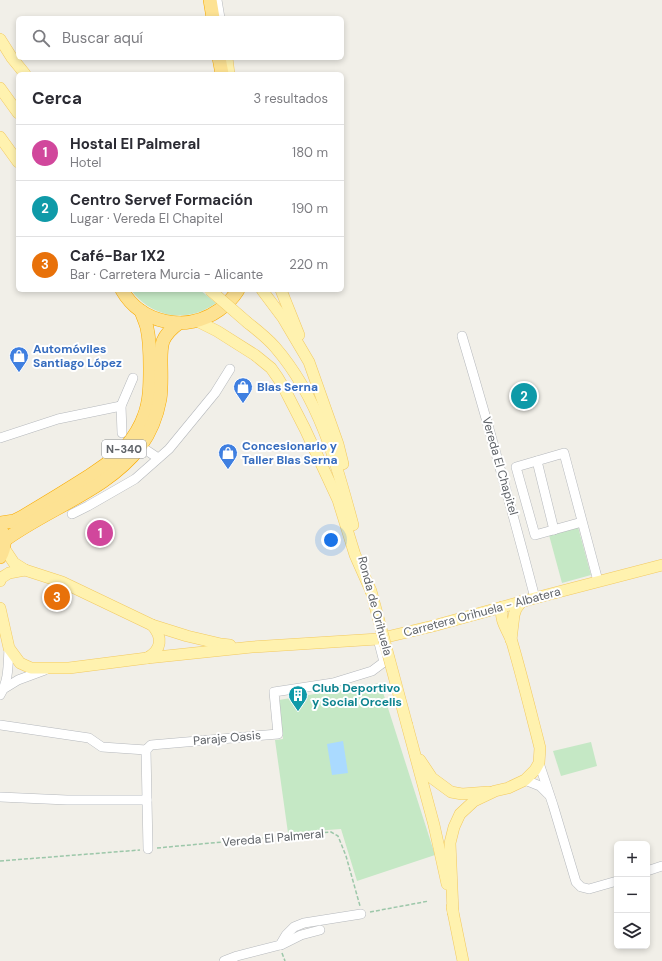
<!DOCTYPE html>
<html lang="es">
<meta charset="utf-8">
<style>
:root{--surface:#fff;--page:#f7f7f7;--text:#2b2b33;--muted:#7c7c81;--line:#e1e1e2;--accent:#db2777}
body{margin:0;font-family:"DM Sans",sans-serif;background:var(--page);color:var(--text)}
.controls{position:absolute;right:12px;bottom:12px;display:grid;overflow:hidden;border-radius:6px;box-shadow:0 2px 6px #0003}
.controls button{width:36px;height:36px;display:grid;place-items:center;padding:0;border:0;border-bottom:1px solid var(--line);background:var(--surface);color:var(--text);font:20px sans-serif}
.you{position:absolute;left:331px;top:540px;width:14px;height:14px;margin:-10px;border:3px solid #fff;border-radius:50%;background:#1a73e8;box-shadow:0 0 0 6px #1a73e833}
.badge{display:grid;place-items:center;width:26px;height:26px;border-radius:50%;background:var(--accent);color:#fff;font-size:13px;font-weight:700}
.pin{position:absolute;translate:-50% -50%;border:2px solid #fff;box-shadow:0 1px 4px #0006}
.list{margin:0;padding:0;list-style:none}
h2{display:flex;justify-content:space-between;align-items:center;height:52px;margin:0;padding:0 16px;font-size:17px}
h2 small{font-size:13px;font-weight:400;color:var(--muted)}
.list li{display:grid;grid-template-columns:26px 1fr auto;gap:12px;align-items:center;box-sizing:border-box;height:56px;padding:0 16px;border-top:1px solid var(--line)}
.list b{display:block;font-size:15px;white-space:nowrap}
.list p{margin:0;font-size:13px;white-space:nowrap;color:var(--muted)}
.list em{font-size:13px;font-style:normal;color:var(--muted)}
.icon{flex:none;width:22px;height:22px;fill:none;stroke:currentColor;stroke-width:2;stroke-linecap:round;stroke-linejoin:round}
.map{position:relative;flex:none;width:662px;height:961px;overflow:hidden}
.search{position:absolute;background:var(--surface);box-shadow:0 2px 6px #0003;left:16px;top:16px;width:328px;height:44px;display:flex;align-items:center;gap:10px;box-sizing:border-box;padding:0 14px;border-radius:6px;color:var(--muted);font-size:15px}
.panel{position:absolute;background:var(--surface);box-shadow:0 2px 6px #0003;left:16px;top:72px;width:328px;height:220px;border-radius:6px}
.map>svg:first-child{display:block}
</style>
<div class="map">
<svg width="662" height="961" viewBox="0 0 662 961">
<rect width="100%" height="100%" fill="#f1efe8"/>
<g fill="#c5e8c5">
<path d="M131,290H200L216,303C187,324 152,318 131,290Z"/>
<path d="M578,527L591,575L562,583L549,535Z"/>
<path d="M380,683L435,855L357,881L341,829L288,833L275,740L283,739L279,700Z"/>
<path d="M591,742L597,766L561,776L553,751Z"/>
</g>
<path fill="#aadaff" d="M343,741L348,773L332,775L327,744Z"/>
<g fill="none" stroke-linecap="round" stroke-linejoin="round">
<defs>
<g id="minor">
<path d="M217,0L220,18"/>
<path d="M462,336C488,423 512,510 535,598"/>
<path d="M122,433L121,406L133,378"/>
<path d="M0,438L58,419L121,406"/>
<path d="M140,446L158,458"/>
<path d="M537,461L554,530"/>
<path d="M72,514L88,506L135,479L169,449L215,393L230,369"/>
<path d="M582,522L535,535L516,467L564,453L598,581"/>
<path d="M5,688L18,680L45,670"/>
<path d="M0,695C9,681 8,664 9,648"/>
<path d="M0,725L89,738L102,747L146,750L151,745L278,734L274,692L333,683L372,671L384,662L378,639"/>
<path d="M146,750L148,849"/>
<path d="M539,763L553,805L576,882L581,887L589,889L617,881"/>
<path d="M525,780L540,786L548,794"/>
<path d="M0,797L67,800H147"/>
<path d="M647,871L662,866"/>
<path d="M281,945L301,935L320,930"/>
<path d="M224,961L237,956L280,945L286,935L294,927L304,923L361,914"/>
</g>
<g id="major">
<path d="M0,39L12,58L25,74"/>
<path d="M227,58L229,74"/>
<path d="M0,88L18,113"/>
<path d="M0,137L18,162"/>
<path d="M262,290L283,318L309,362L338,444L343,464"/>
<path d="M281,290L299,335"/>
<path d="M197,321L217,331L255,355L271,368L278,378L285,390L305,429L338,500L355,555L371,591"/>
<path d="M248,323C257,330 267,338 275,347C319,398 336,461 353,525"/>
<path d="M4,548L14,563L25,570"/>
<path d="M0,581L1,578L9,573L25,570L62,582L152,625L187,636L221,644L230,645"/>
<path d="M0,608L9,648L20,663L31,668H69L147,658L252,647L378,639L433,626L535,598L662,565"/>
<path d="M511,640L514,615L516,609L522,601"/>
<path d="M147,658C162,650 163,637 152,625"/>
<path d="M407,725L434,825L447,884"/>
<path d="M420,760L432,778L451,792L462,794L488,792"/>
<path d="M452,907L463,961"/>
<path d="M453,912L450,843L454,827L460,814L474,801L495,791L508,788L525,780L535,770L539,763L540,748L537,736C529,705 521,673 512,642C508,630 499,621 502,607"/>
</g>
<g id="highway">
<path d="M210,0L213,18"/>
<path d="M219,58L222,74"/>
<path d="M122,290C141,324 187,333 219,310C226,305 233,298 238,290"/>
<path d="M0,523L14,521L22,517C44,504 67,490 89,476C102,467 115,459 125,448C133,438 140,428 144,416C150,401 150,384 150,368C150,355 150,341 147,328C146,323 143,317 141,311"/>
<path d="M5,540C47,509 109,489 140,447C150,433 157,416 160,399C162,386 161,373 161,360C161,354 161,347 163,341C166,334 172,328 179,323"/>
<path d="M0,557C5,548 6,541 2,532"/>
</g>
</defs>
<use href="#minor" stroke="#b5b8bc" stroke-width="10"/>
<use href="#major" stroke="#f2c960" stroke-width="12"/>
<use href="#highway" stroke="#f9ab00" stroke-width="14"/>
<g stroke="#9cc7a9" stroke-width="1.5" stroke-dasharray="4 2" stroke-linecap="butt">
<path d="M157,848L331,832L338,836L346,856L360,906"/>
<path d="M0,861L140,850"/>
<path d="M370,912L429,901"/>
<path d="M282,953L285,961"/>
</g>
<use href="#minor" stroke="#fff" stroke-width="9"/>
<use href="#major" stroke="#fff2af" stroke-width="11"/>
<use href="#highway" stroke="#fde293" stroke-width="13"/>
<defs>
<g id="major-bridge">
<path d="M210,290L248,323"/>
<path d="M371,591L407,725"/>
</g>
</defs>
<use href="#major-bridge" stroke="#f2c960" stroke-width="12" stroke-linecap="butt"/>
<use href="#major-bridge" stroke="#fff2af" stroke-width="11"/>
</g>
<defs>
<symbol id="shop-pin" viewBox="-11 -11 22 30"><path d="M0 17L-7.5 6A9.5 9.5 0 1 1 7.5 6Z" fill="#3f7fe0" stroke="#fff"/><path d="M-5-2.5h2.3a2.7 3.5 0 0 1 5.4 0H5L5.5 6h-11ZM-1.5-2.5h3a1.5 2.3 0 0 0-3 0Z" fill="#fff"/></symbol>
<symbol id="building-pin" viewBox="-11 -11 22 30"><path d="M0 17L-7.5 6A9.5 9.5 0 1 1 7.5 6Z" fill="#0f9aa8" stroke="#fff"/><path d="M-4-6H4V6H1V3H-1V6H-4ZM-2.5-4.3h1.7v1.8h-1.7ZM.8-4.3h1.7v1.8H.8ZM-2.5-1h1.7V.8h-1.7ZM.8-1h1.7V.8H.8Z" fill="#fff"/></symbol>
</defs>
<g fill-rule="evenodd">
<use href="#shop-pin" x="8" y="345" width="22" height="30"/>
<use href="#shop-pin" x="232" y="376" width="22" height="30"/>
<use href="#shop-pin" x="217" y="442" width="22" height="30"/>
<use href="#building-pin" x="287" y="684" width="22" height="30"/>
</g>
<g text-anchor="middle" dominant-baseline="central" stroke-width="4" stroke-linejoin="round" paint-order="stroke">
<rect fill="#fff" stroke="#8f9295" stroke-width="1" x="102" y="440" width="44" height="18" rx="3"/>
<g font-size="11" font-weight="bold" fill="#5f6368">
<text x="124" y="449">N-340</text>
</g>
<g font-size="12" font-weight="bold" fill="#366cbe" stroke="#fff" text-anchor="start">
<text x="33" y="349">Automóviles<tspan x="33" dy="14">Santiago López</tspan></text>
<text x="257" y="387">Blas Serna</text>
<text x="242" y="446">Concesionario y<tspan x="242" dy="14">Taller Blas Serna</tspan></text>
</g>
<g font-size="12" fill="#5f6368" stroke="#fff">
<text transform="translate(500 466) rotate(74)">Vereda El Chapitel</text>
<text transform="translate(375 606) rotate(75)">Ronda de Orihuela</text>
<text transform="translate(482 612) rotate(-15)">Carretera Orihuela - Albatera</text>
<text transform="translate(227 738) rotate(-5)">Paraje Oasis</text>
<text transform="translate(273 838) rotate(-5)">Vereda El Palmeral</text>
</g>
<g font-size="12" font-weight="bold" fill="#0d838f" stroke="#fff" text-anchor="start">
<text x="312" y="688">Club Deportivo<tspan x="312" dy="14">y Social Orcelis</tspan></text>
</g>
</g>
</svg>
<div class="controls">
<button>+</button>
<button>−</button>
<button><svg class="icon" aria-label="layers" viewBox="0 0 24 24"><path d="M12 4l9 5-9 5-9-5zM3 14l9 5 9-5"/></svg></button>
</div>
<div class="you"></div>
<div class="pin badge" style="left:100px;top:533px;background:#d1479c">1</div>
<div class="pin badge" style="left:524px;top:396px;background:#0f9aa8">2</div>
<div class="pin badge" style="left:57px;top:597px;background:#e8710a">3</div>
<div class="search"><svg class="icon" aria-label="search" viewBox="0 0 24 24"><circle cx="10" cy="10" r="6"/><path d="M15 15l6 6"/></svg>Buscar aquí</div>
<section class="panel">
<h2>Cerca<small>3 resultados</small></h2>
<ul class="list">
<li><span class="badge" style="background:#d1479c">1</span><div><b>Hostal El Palmeral</b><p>Hotel</p></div><em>180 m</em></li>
<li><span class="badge" style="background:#0f9aa8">2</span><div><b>Centro Servef Formación</b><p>Lugar · Vereda El Chapitel</p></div><em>190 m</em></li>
<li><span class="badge" style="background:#e8710a">3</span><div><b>Café-Bar 1X2</b><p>Bar · Carretera Murcia - Alicante</p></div><em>220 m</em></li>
</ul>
</section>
</div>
